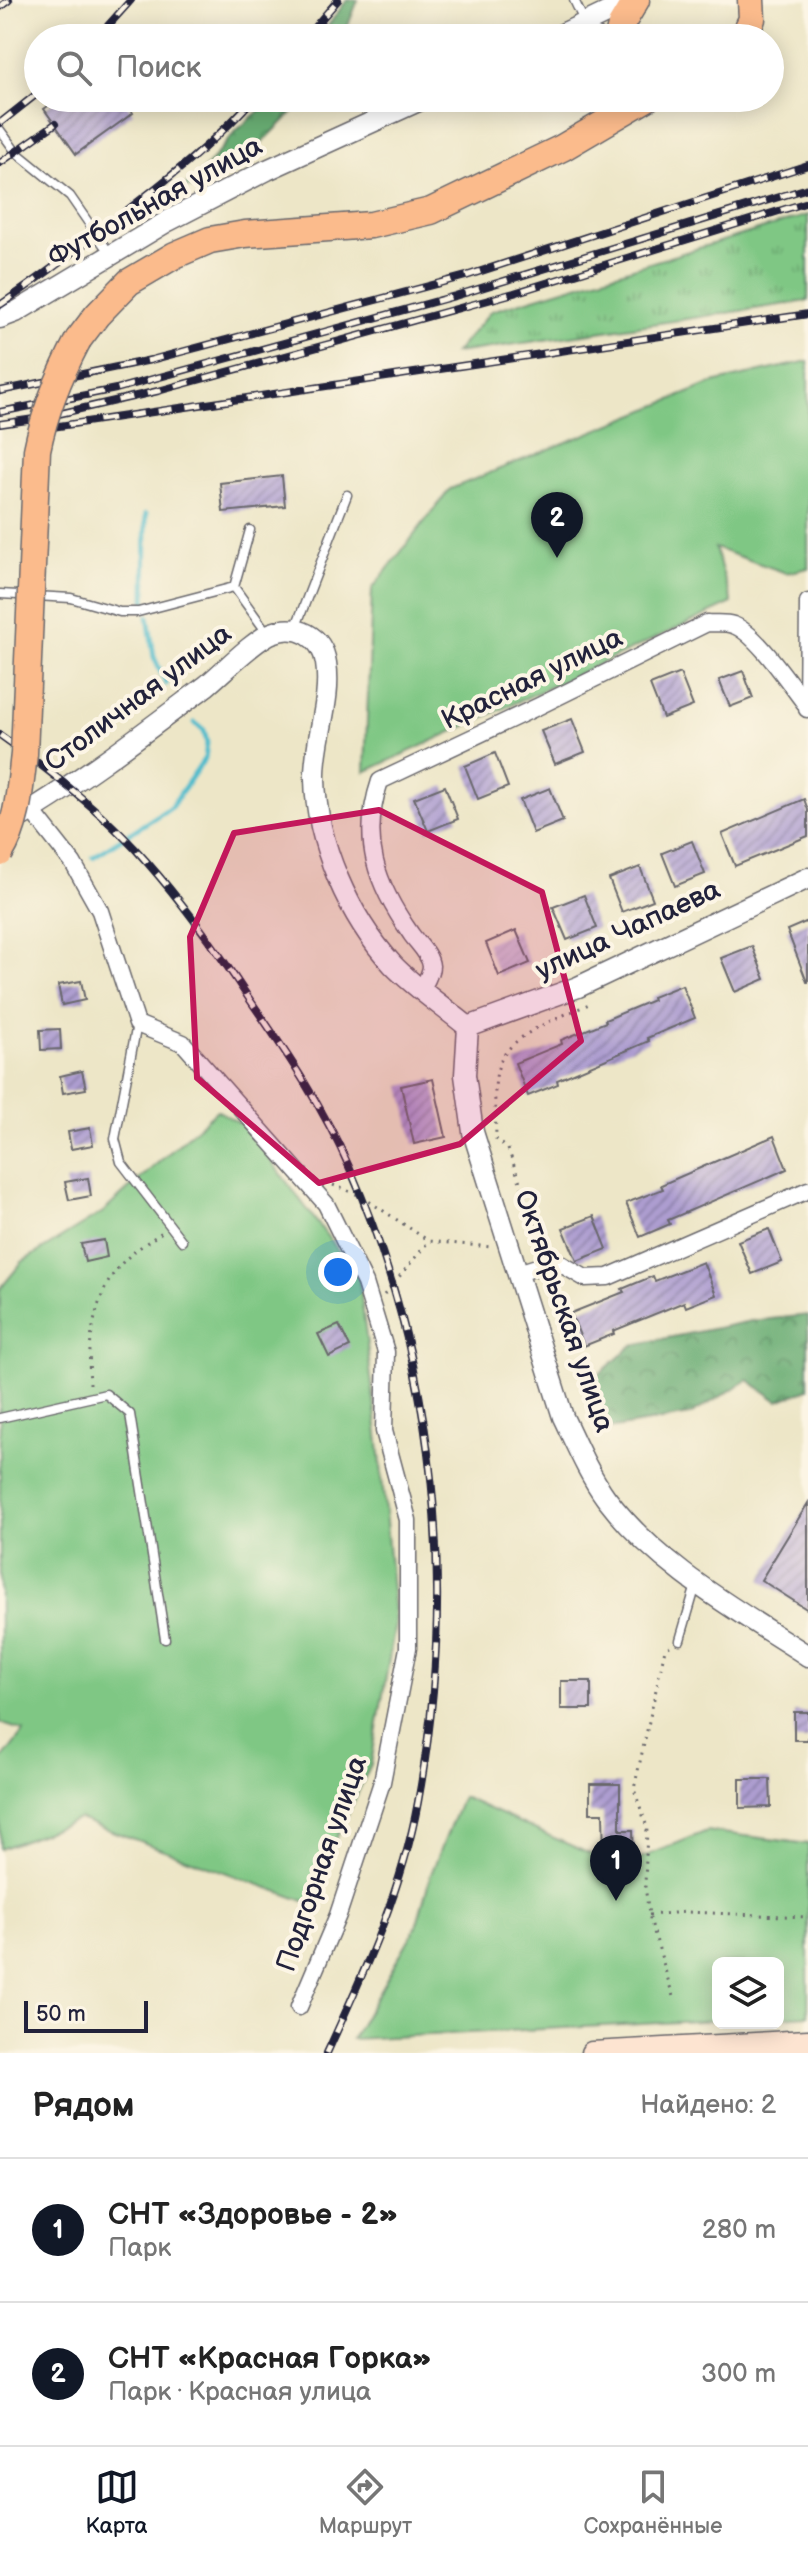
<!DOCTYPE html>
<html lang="ru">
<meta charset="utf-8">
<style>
:root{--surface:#fff;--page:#f6f6f6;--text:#222;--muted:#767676;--line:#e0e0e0;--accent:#111827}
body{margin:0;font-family:"Balsamiq Sans",sans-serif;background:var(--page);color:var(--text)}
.controls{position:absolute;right:24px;bottom:24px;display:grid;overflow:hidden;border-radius:12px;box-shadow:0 4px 20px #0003}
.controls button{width:72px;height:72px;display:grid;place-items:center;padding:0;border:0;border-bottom:2px solid var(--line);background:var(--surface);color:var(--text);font:40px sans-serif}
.scale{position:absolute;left:24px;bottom:20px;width:124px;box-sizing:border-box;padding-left:8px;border:4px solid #22223b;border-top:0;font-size:22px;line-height:28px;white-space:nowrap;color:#22223b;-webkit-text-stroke:6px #fcf5e5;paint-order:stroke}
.you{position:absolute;left:338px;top:1272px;width:28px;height:28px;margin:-20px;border:6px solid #fff;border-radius:50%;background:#1a73e8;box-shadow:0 0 0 12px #1a73e833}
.badge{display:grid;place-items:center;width:52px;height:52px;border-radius:50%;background:var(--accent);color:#fff;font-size:26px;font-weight:700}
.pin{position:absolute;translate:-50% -66px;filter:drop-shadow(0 2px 4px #0008)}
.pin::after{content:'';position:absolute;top:42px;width:28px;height:24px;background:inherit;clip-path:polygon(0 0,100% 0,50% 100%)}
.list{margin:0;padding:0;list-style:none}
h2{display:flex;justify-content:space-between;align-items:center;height:104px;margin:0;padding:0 32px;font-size:34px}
h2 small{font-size:26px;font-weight:400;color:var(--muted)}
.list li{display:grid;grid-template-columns:52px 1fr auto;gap:24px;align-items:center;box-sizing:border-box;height:144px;padding:0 32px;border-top:2px solid var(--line)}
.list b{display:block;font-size:30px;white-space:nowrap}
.list p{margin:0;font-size:26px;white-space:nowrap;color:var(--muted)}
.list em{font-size:26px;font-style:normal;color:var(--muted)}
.icon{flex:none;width:44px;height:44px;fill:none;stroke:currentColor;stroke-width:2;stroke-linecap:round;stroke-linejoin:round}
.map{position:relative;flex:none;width:808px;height:2053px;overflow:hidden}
.search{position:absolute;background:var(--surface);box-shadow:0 4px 20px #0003;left:24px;right:24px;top:24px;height:88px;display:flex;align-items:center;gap:20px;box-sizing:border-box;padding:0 28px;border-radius:44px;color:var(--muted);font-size:30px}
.sheet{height:392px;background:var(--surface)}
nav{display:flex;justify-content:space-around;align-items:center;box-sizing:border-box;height:112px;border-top:2px solid var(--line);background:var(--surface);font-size:22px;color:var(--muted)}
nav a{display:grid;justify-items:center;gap:4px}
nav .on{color:var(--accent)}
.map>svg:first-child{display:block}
</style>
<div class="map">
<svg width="808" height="2053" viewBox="0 0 808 2053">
<defs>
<pattern id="grass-tufts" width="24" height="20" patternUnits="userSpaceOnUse" patternTransform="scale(2)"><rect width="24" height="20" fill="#7fc784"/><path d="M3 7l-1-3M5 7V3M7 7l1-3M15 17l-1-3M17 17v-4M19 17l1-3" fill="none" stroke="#68a16d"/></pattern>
<pattern id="forest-crowns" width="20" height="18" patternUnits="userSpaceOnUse" patternTransform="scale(2)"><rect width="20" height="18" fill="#67ac72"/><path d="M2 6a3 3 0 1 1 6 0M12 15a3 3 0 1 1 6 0" fill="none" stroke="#548c5f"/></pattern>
<pattern id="building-hatch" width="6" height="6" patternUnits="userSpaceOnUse" patternTransform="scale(2)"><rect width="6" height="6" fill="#ad9dd0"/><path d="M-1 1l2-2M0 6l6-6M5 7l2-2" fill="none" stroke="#8c80aa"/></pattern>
</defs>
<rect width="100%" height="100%" fill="#fcf5e5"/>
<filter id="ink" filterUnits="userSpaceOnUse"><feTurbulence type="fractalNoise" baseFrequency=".0125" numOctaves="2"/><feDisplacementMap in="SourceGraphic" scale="16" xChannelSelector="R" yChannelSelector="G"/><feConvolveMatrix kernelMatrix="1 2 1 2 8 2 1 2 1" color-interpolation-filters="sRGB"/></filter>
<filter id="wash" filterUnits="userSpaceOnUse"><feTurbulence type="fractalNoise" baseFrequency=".006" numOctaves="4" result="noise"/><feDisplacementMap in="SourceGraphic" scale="32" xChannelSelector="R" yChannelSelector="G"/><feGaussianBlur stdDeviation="1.8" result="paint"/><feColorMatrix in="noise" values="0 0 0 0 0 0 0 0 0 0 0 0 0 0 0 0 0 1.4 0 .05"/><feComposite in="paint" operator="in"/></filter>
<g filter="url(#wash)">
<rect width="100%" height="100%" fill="#ede6c7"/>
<path fill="url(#grass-tufts)" stroke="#507460" stroke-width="2" d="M808,215V301L455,353L491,311Z"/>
<g fill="url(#forest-crowns)" stroke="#446756" stroke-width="2">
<path d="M347,0H358L343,38H319Z"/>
<path d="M274,98H307L259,146L199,189L182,187L197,178L236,131Z"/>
<path d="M808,1315V1389L778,1401L748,1380L690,1415L597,1431L584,1387L633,1345L751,1321Z"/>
</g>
<g fill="#7fc784" stroke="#507460" stroke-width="2">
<path d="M808,361V568L786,573L715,548L732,603L365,772L372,589L450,489L713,383Z"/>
<path d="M217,1110L246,1127L359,1279L379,1443L395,1624L371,1764L307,1902L79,1819L0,1849V1762L24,1731L0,1723V1289L22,1262L103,1212Z"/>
<path d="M462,1797L619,1867L707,1831L808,1844V2015L778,2017V1963H718V2020L352,2039L416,1927L431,1874Z"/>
</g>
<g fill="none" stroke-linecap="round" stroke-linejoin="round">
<g stroke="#50bccc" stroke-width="5">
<path d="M145,605L146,514"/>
<path d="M148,616L154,657L166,684"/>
<path d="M93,857L171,807L205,758L207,743L204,730L195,723"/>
</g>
</g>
<g id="blocks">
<g fill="url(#building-hatch)">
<path d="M59,98H122L133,113L76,154L44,109Z"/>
<path d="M282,476L285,506L223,512L220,483Z"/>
<path d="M743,671L753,698L730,707L719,680Z"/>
<path d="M680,673L693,706L663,718L650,685Z"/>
<path d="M572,719L585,752L555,764L541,731Z"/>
<path d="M495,753L508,787L478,799L465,766Z"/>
<path d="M445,786L458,819L428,831L414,798Z"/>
<path d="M550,788L563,821L533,833L520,800Z"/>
<path d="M804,799L808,810V836L735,866L722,834Z"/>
<path d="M692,841L705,874L675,886L662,853Z"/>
<path d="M640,867L653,900L622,912L609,879Z"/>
<path d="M584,895L597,928L567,940L553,907Z"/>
<path d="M808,921V982H807L787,930Z"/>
<path d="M516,930L530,963L499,976L486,943Z"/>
<path d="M752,946L765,979L735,992L721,958Z"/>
<path d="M81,981L85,1000L62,1005L58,985Z"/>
<path d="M682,985L695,1018L647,1038L649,1041L557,1080L558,1084L528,1096L515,1063L562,1044L561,1040L606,1022L605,1020L653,1000L652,997Z"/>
<path d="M60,1029L61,1049L41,1050L40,1030Z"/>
<path d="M82,1071L86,1089L63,1093L60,1076Z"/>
<path d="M433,1079L446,1137L414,1144L401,1086Z"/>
<path d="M90,1128L93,1145L71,1149L68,1132Z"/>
<path d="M774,1136L787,1169L668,1220L670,1224L640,1237L626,1203L663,1189L661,1185Z"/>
<path d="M88,1178L91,1196L69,1200L65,1182Z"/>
<path d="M594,1216L607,1249L577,1261L563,1228Z"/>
<path d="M769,1229L782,1262L752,1274L738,1241Z"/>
<path d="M104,1240L107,1257L85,1262L81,1244Z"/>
<path d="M703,1262L716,1295L686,1307L684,1302L613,1331L614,1334L584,1346L571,1313L624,1292L622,1289L653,1276L655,1281Z"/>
<path d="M339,1325L350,1347L329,1357L318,1334Z"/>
<path d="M808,1503V1610L761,1580Z"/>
<rect x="561" y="1681" width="30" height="28"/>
<rect x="794" y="1712" width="14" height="28"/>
<path d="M740,1779H770L771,1807L740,1808Z"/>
<path d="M590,1784H620V1830H633L634,1858L604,1859L603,1813H590Z"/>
</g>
</g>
</g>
<g filter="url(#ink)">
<use href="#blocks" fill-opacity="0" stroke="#69676c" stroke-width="2"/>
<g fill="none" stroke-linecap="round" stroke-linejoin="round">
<defs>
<g id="service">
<path d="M574,0L584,21"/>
<path d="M0,130L16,152L70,196L110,254"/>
<path d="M234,587L268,634"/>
<path d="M0,594L71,598L120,612H138L234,587L250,530"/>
<path d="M295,629L347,495"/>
<path d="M137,1024L115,1139L121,1162L182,1241"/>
<path d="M0,1418L106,1394L130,1414L165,1639"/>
<path d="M680,1640L696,1585"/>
</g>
<g id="minor">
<path d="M807,709L808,602"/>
<path d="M32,811L73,863L100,911L137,1024L183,1043L326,1204L365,1283L386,1352L384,1431L408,1520V1648L382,1782L338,1915L299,2007"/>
<path d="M422,989C425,983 431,973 431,966C430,954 417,943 411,934C376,884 360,840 380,781L539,706L707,623C714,624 725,622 733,625C756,632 791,686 807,706"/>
<path d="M518,1273L556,1261L585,1278L608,1277L808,1190"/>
</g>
<g id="tertiary">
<path d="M567,32L596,38"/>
<path d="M554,38L633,0"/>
<path d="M0,318L16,312L168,221L267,170L425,98"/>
<path d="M7,825C77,784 141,735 206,686C223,672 254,640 272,633C297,623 322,636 326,663C332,701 314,740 315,778C316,843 349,917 393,965C415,988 444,1007 468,1027"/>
<path d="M468,1027L465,1075L473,1132L563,1417C576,1444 588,1473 606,1498C658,1567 737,1610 808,1656"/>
<path d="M468,1027L578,987L808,878"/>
</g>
<path id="secondary" d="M592,2053L808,2041"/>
<g id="primary">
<path d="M618,38L621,25L636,0"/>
<path d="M743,38L752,19L751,0"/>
<path d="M78,340L97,315L129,282L175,255L210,240L245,234L371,225L431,211L562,148L647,98"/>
</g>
</defs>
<use href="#service" stroke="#69676c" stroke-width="11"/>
<use href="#minor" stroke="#69676c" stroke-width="19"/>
<use href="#tertiary" stroke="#69676c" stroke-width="23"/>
<use href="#secondary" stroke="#69676c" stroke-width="25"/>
<use href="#primary" stroke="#69676c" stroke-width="29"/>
<g stroke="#69676c" stroke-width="3" stroke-dasharray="2 6" stroke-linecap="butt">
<path d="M333,1185L361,1196L429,1241"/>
<path d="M548,1247L535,1223L508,1149L496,1139C496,1118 492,1083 499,1065C509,1034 561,1017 589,1004"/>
<path d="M384,1295L429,1241L491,1247"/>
<path d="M90,1384C87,1345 94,1292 123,1262C134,1250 150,1241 162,1232"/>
<path d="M670,1646L665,1649L634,1789L647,1827L645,1886L649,1915L674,2000"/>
<path d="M649,1915L686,1912L808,1917"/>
</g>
<use href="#service" stroke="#fff" stroke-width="8"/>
<use href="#minor" stroke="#fff" stroke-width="16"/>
<use href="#tertiary" stroke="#fff" stroke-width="20"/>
<use href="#secondary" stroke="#fde4d1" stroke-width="22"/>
<use href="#primary" stroke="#fbbb8c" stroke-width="26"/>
<defs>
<g id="rail">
<path d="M0,7L9,0"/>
<path d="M97,38L131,0"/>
<path d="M305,38L338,0"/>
<path d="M0,123L38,93"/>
<path d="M0,163L55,124"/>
<path d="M0,305C46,274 90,240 134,205C176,173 219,138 254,98"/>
<path d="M0,391L151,360L466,276L808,165"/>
<path d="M0,412L116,389L455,296L808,188"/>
<path d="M0,424L41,418L158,391L514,293L808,202"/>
<path d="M39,429L808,314"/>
<path d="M0,735C51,771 104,813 146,861C183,903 217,950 248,997C286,1052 324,1108 350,1169C437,1368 457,1590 418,1802C402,1891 364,1972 327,2053"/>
</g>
</defs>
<use href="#rail" stroke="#22223b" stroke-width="8"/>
<use href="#rail" stroke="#fcf5e5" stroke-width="5" stroke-dasharray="15" stroke-linecap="butt"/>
<defs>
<path id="primary-bridge" d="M0,853C18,824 20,788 24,754L37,450C45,410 59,376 78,340"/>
</defs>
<use href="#primary-bridge" stroke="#69676c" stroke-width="29" stroke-linecap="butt"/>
<use href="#primary-bridge" stroke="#fbbb8c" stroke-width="26"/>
</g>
</g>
<path fill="#c2185b" fill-opacity="0.2" stroke="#c2185b" stroke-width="6" stroke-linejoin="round" d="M379,810L542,892L581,1041L460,1144L319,1183L197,1078L190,937L234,833Z"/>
<g text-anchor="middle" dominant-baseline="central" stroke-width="8" stroke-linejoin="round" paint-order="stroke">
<g font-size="28" fill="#22223b" stroke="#fcf5e5">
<text transform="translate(155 202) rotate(-29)">Футбольная улица</text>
<text transform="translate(532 679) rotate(-26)">Красная улица</text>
<text transform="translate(138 698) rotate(-37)">Столичная улица</text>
<text transform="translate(628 930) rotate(-25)">улица Чапаева</text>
<text transform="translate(564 1311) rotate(71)">Октябрьская улица</text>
<text transform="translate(322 1864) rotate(-71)">Подгорная улица</text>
</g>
</g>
</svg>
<div class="controls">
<button><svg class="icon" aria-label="layers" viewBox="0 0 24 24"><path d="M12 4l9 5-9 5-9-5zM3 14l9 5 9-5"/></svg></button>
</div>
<div class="scale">50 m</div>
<div class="you"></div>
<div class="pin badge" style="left:616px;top:1901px">1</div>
<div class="pin badge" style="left:557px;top:558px">2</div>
<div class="search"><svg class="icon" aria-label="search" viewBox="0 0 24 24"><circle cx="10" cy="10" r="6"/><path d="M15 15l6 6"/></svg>Поиск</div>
</div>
<section class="sheet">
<h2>Рядом<small>Найдено: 2</small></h2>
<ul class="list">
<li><span class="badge">1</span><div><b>СНТ «Здоровье - 2»</b><p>Парк</p></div><em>280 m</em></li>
<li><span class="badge">2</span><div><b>СНТ «Красная Горка»</b><p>Парк · Красная улица</p></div><em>300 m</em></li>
</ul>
</section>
<nav>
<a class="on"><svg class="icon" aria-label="map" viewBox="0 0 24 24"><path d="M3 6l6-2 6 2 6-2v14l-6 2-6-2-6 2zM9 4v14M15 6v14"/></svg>Карта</a>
<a><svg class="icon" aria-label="directions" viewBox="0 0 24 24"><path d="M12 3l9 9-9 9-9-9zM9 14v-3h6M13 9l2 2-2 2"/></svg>Маршрут</a>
<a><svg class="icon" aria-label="saved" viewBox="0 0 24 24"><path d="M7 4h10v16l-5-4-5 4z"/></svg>Сохранённые</a>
</nav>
